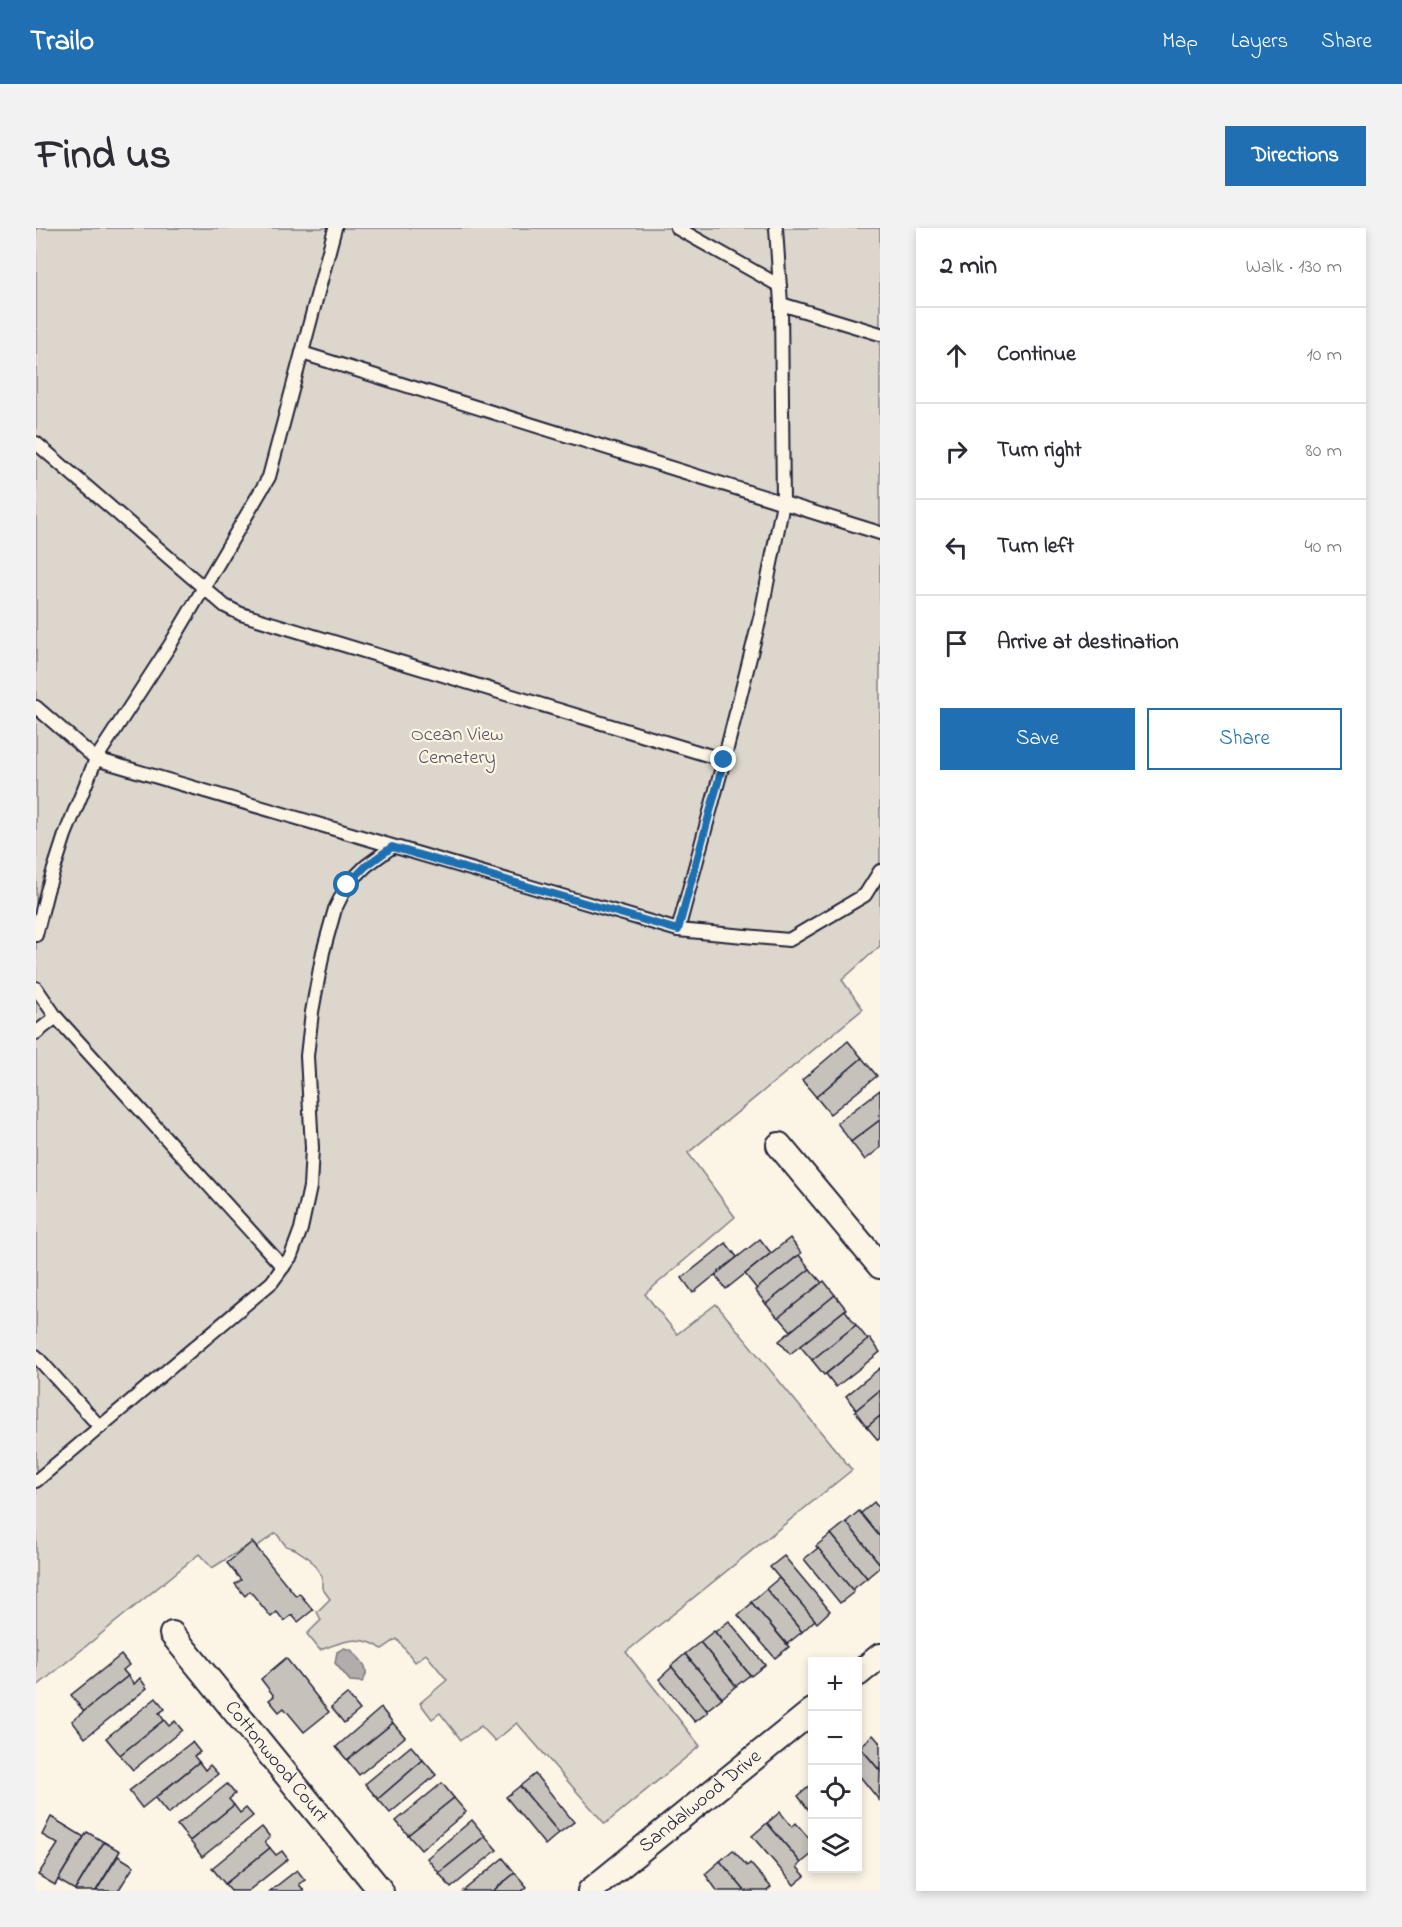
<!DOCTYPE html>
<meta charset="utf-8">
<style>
:root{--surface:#fff;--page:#f2f2f3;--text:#2b2b33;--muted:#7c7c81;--line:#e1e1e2;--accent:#1f6fb2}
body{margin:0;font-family:"Indie Flower",sans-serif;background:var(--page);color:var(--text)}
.controls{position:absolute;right:18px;bottom:18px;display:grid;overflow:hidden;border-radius:0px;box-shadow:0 3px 9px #0003}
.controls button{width:54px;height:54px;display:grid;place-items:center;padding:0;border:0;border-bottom:2px solid var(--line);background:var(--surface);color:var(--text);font:30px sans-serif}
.stop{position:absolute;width:18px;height:18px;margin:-14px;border:4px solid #1f6fb2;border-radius:50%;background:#fff}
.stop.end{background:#1f6fb2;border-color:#fff;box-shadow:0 2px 6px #0008}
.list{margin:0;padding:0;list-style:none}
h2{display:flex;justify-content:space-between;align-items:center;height:78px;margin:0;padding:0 24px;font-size:26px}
h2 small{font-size:20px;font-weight:400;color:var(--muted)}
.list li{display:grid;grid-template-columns:39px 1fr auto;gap:18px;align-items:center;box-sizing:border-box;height:96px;padding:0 24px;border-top:2px solid var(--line)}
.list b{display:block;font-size:22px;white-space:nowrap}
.list em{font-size:20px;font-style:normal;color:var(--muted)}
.actions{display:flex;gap:12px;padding:18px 24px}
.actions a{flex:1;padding:14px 0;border:2px solid var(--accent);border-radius:0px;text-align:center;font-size:21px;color:var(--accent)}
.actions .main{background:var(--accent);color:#fff}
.icon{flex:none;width:33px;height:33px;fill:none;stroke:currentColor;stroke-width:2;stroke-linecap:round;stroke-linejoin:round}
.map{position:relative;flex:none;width:844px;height:1663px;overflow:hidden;border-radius:0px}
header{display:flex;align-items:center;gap:36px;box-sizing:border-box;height:84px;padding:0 30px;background:var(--accent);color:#fff}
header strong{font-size:28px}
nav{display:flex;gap:33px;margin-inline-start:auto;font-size:21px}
.intro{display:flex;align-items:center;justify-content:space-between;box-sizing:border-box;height:144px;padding:0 36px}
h1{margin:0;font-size:42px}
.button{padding:15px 27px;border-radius:0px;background:var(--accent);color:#fff;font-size:21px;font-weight:700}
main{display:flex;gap:36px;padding:0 36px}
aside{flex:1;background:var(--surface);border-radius:0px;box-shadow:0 3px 9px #0003}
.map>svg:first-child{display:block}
</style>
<header>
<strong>Trailo</strong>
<nav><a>Map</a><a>Layers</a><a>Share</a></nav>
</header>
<div class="intro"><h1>Find us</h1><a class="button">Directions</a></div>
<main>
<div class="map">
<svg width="844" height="1663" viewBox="0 0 844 1663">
<rect width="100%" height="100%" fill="#fcf5e5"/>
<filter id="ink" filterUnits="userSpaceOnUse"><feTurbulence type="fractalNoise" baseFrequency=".0167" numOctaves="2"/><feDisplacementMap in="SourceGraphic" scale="12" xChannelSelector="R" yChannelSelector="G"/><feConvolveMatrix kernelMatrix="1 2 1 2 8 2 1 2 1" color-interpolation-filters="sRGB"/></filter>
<g filter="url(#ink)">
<path fill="#dcd6cc" stroke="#7f7c84" stroke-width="1.5" d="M0,0H844V718L806,752L827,781L652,925L699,989L609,1066L641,1106L680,1076L816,1242L590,1424L664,1518L569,1596L481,1495L459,1513L445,1498L425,1512L404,1485L396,1491L384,1475L411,1452L390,1426L379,1434L361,1411L346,1421C325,1405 306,1414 284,1422L271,1406L285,1392L281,1384L294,1371L286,1360V1348L274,1331L259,1321L250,1318L240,1305L220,1319L216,1315L176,1340L163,1326L0,1459Z"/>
<path fill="#b2adab" stroke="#78757e" stroke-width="1.5" d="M308,1420L315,1422C324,1431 337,1441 326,1454L314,1453L299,1435L301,1424Z"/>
<g fill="#c6c1bb" stroke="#22223b" stroke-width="1.5">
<path d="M812,813L826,830L780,869L766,852Z"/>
<path d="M826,830L841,848L794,886L780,869Z"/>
<path d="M844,862V892L815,914L801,895Z"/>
<path d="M844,892V920L829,932L815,914Z"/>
<path d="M754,1010L765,1025L721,1061L709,1046Z"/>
<path d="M724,1011L735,1025L690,1061L679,1047Z"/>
<path d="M690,1015L701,1029L657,1065L646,1050Z"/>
<path d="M763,1027L774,1041L730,1076L719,1062Z"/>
<path d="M774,1041L786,1055L742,1090L730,1076Z"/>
<path d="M788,1053L799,1067L755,1103L743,1089Z"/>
<path d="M799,1067L810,1081L754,1126L743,1113Z"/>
<path d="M809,1082L820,1097L776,1132L764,1118Z"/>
<path d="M820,1097L832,1112L788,1147L776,1132Z"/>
<path d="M834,1110L844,1124L800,1159L790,1146Z"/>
<path d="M844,1140V1162L820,1182L810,1168Z"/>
<path d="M844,1162V1188L831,1199L819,1183Z"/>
<path d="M844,1188V1210L842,1212L831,1199Z"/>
<path d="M838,1274L844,1282V1309L824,1286Z"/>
<path d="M823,1283L844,1309V1336L810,1294Z"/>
<path d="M810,1294L844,1336V1339L831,1350L795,1306Z"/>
<path d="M795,1306L831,1350L816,1362L780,1318Z"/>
<path d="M216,1314L260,1368L263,1365L277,1382L262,1394L256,1387L248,1393L241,1384L235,1389L214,1363L209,1368L199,1356L205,1352L191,1335Z"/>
<path d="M782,1320L818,1364L804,1375L768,1331Z"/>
<path d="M748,1328L794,1383L781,1395L734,1339Z"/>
<path d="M743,1350L779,1392L766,1404L730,1361Z"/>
<path d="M730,1361L766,1404L751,1416L715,1374Z"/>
<path d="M716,1375L753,1419L739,1430L702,1387Z"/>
<path d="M693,1393L729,1437L715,1448L679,1404Z"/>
<path d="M678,1403L714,1447L700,1458L664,1414Z"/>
<path d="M664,1414L700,1458L686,1470L649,1426Z"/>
<path d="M649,1426L686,1470L671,1482L635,1438Z"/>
<path d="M85,1427L93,1437L87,1442L92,1448L48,1484L35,1467Z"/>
<path d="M250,1430L293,1484L268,1504L248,1480L243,1484L233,1472L238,1468L225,1451Z"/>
<path d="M636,1439L672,1484L659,1494L623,1451Z"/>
<path d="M92,1448L98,1456L104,1450L111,1460L49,1510L36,1493Z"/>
<path d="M311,1466L324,1482L308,1495L295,1479Z"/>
<path d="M120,1470L129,1481L123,1485L128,1492L84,1527L70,1510Z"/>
<path d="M345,1480L357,1495L311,1532L300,1519Z"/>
<path d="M128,1492L133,1498L139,1493L146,1502L97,1542L84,1527Z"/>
<path d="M357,1495L369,1509L323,1547L311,1532Z"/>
<path d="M837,1507L844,1515V1543L824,1519Z"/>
<path d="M156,1514L164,1524L158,1528L163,1534L106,1580L93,1563Z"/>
<path d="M375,1518L387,1532L342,1571L329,1556Z"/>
<path d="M824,1519L844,1543L843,1572L822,1546V1521Z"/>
<path d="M387,1532L400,1547L354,1585L342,1571Z"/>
<path d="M163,1534L169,1542L174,1537L182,1546L132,1586L119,1570Z"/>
<path d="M499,1546L538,1594L523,1605L484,1558Z"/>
<path d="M406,1555L418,1570L372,1607L360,1593Z"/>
<path d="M191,1556L199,1566L193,1571L198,1577L154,1613L141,1597Z"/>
<path d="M776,1556V1586L762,1568Z"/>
<path d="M484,1558L523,1605L509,1617L470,1569Z"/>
<path d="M418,1570L430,1584L385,1622L372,1607Z"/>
<path d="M198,1577L204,1585L210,1580L217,1588L166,1629L154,1613Z"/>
<path d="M744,1584L756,1599L760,1595L776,1614V1626L765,1635L731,1595Z"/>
<path d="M15,1589L48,1609L19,1657L2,1647L22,1616L6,1607Z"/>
<path d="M436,1592L449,1608L403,1645L391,1630Z"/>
<path d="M731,1595L765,1635L761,1639L769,1648L758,1657L716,1608Z"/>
<path d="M226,1599L234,1609L229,1614L234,1620L189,1656L176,1640Z"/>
<path d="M51,1604L68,1614L39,1662L22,1652Z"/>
<path d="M449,1608L461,1622L415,1660L403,1645Z"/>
<path d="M68,1614L84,1623L60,1663H40L39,1662Z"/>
<path d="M234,1620L240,1627L246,1623L252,1631L212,1663H195L189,1656Z"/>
<path d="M697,1622L711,1638L714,1635L735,1659L731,1663H709L684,1633Z"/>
<path d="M82,1628L98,1638L82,1663H60Z"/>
<path d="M467,1630L479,1645L457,1663H427Z"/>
<path d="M684,1633L709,1663H682L680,1661L669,1646Z"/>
<path d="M261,1642L269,1652L263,1656L268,1663H234Z"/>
<path d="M479,1645L491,1659L486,1663H457Z"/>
</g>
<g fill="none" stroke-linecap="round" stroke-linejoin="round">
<defs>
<g id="service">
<path d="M641,0L744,58"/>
<path d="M745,76L844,106"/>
<path d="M266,125L844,305"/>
<path d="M0,215L189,378L205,386L688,532"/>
<path d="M0,479L60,531L642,702L753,712L829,667L844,643"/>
<path d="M642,702L688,532L725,386L747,275L745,76L740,0"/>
<path d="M0,707L11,663L29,607L60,531L134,417L233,249L299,0"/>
<path d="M0,760L20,789L247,1039"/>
<path d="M0,805L20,789"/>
<path d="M0,1128L64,1199"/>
<path d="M0,1253L236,1054L255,1028L265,1001L274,959L276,920L271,828L276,784L287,724L299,681L311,657L330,638L356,619"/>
</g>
<g id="minor">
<path d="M743,917L844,1038"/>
<path id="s1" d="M136,1406L345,1663"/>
<path d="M822,1446L844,1428"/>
<path id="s2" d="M554,1663L776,1483"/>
</g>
</defs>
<use href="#service" stroke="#22223b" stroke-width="16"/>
<use href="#minor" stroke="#22223b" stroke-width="28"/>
<use href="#service" stroke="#fcf5e5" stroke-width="12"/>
<use href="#minor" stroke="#fcf5e5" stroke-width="24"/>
</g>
</g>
<g fill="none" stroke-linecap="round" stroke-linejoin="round" filter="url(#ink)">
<path stroke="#1f6fb2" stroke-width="8" d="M311,657L330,638L356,619L642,702L688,532"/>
</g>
<g text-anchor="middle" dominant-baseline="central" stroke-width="4.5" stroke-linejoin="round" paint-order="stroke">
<g font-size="20" fill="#504f5f" stroke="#fcf5e5">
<text x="421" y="507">Ocean View<tspan x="421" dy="23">Cemetery</tspan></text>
</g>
<g font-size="20" fill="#22223b" stroke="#fcf5e5">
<text stroke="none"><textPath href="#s1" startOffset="165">Cottonwood Court</textPath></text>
<text stroke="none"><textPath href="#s2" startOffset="142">Sandalwood Drive</textPath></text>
</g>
</g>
</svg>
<div class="controls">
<button>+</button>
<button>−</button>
<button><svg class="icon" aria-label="locate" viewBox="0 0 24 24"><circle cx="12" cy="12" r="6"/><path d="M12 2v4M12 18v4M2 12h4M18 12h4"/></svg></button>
<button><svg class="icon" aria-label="layers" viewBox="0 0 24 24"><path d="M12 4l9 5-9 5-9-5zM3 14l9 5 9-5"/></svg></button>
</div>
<div class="stop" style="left:311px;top:657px"></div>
<div class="stop end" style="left:688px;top:532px"></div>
</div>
<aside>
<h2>2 min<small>Walk · 130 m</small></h2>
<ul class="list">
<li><svg class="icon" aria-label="ahead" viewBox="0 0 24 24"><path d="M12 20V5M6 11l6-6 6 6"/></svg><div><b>Continue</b></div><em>10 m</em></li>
<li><svg class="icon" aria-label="right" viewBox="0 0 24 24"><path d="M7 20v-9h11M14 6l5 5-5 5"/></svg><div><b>Turn right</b></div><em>80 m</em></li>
<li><svg class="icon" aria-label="left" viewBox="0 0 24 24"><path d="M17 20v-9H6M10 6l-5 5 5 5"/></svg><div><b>Turn left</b></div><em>40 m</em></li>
<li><svg class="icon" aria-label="arrive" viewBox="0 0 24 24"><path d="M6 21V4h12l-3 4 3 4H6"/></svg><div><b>Arrive at destination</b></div></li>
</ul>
<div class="actions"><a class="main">Save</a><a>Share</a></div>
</aside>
</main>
